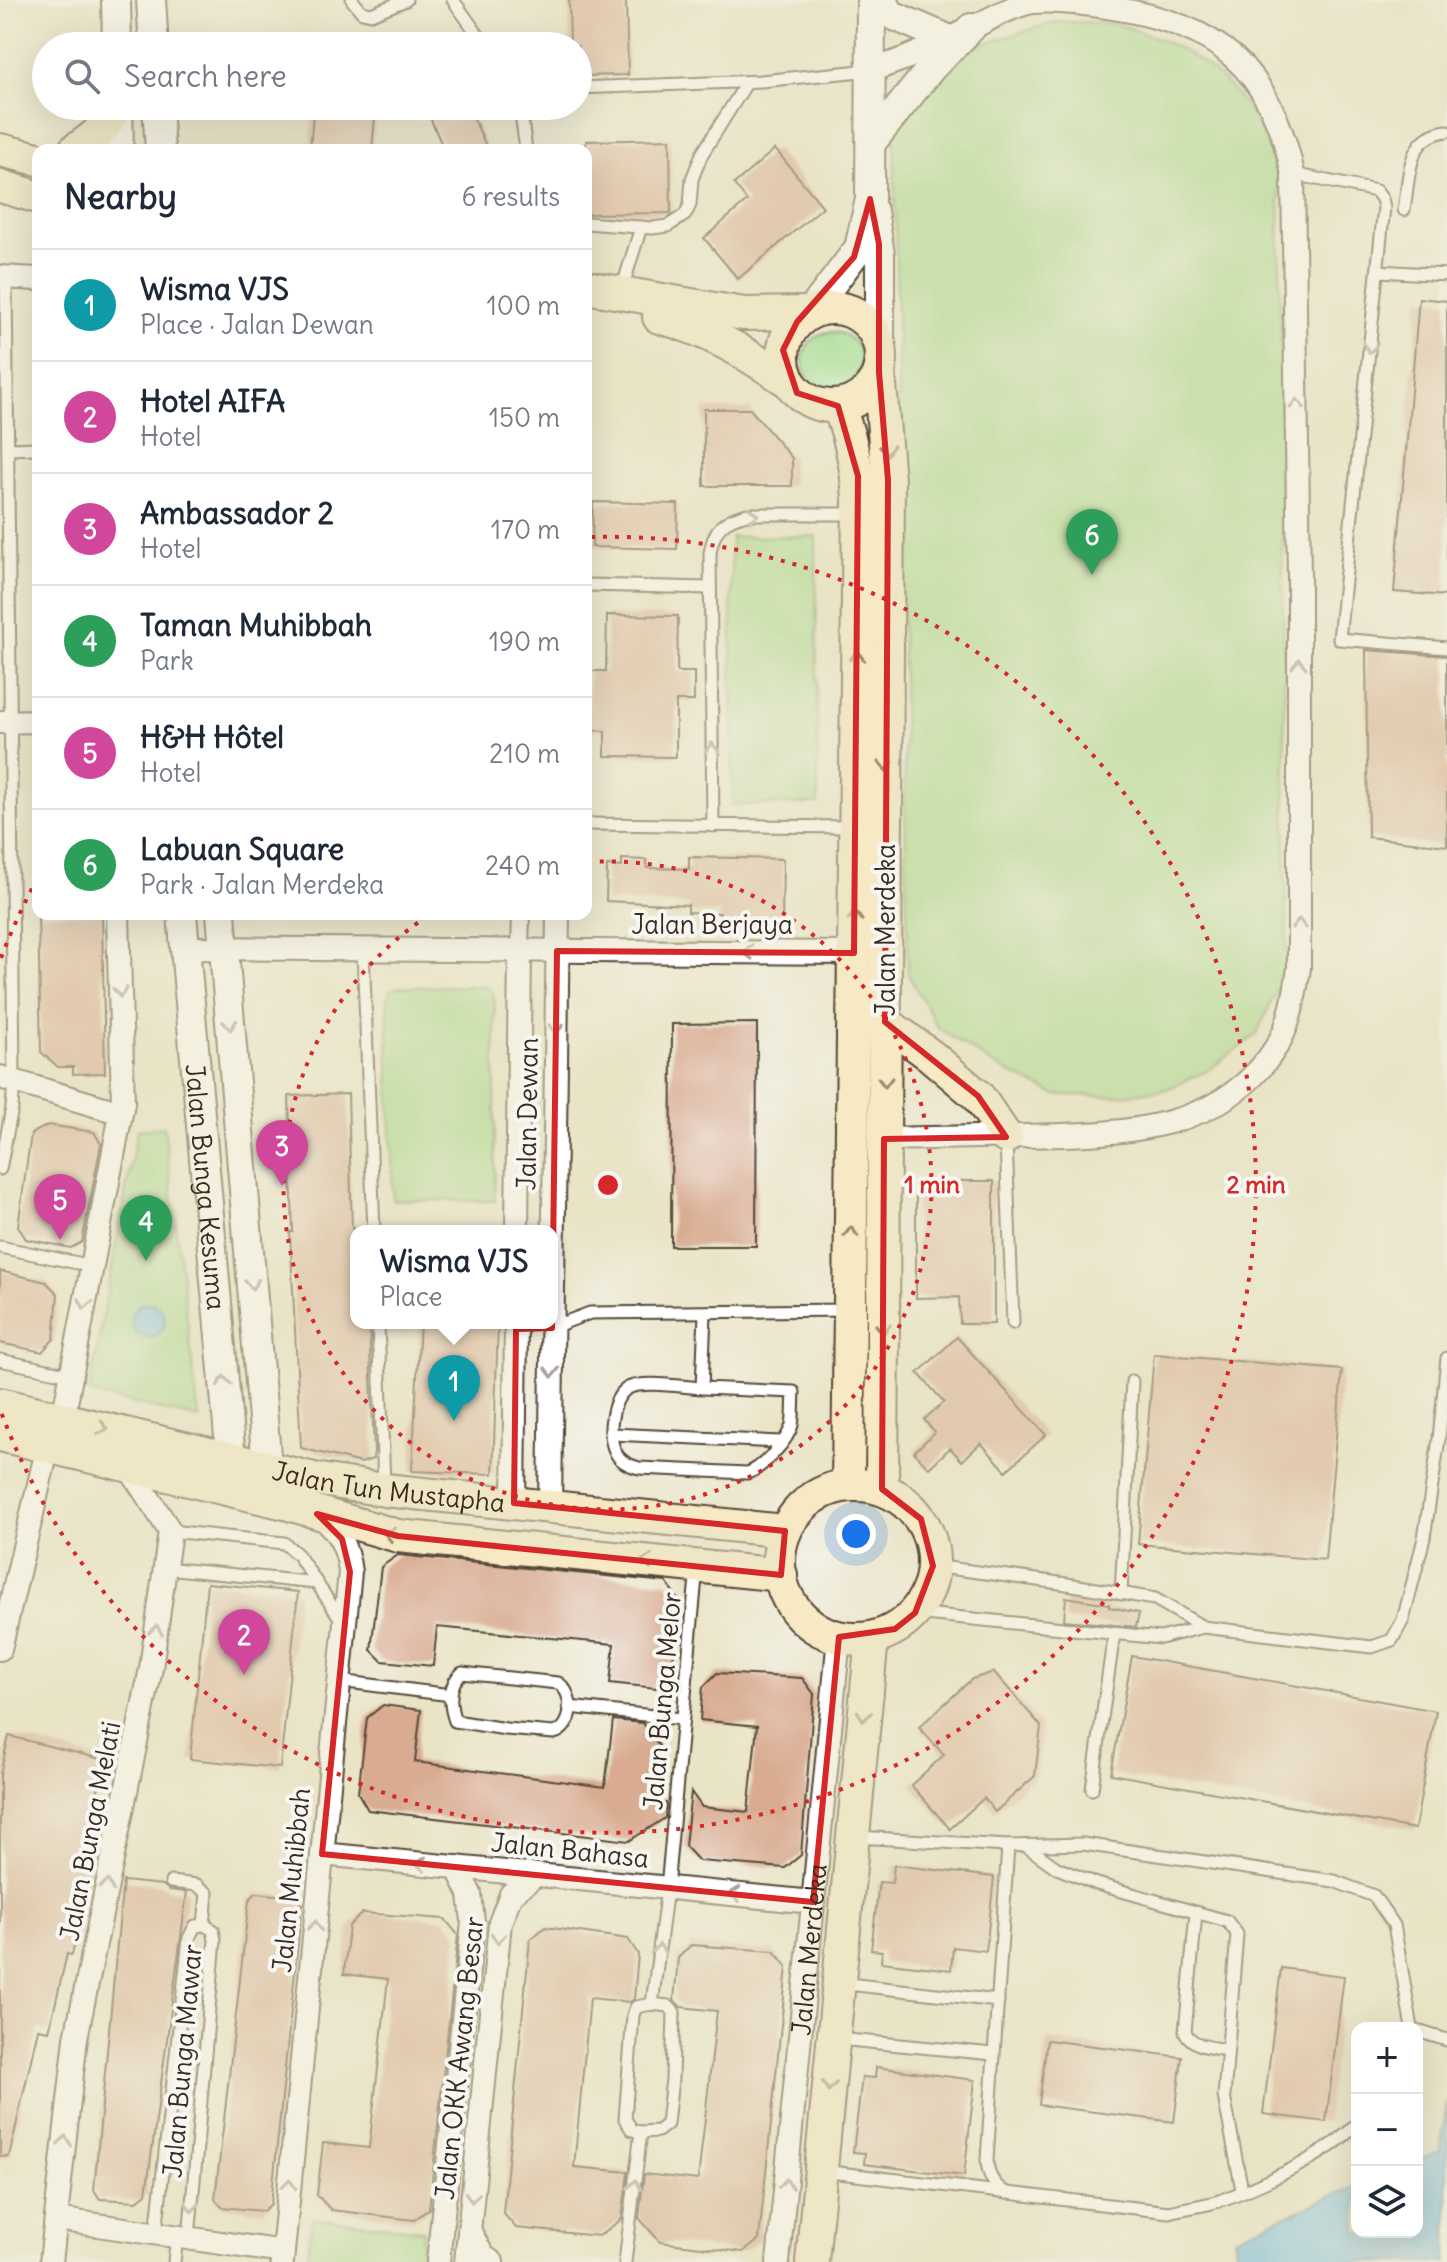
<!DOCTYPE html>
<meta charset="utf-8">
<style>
:root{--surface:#fff;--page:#f2f2f3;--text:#1f2937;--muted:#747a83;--line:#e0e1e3;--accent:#1a73e8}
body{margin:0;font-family:Delius,sans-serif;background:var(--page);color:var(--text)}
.controls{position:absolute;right:24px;bottom:24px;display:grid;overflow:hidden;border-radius:16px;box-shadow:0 8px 32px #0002}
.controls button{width:72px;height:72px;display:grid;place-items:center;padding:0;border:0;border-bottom:2px solid var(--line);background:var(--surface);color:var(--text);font:40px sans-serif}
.you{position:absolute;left:856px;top:1534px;width:28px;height:28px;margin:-20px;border:6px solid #fff;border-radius:50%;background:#1a73e8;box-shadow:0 0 0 12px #1a73e833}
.badge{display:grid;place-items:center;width:52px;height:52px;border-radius:50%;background:var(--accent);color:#fff;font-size:26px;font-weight:700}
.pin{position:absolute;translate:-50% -66px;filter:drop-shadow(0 2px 4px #0008)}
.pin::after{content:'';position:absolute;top:42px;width:28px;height:24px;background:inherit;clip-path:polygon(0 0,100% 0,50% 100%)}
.popup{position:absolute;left:350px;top:1225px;width:208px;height:104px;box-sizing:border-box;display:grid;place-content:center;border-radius:16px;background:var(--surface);filter:drop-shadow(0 2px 6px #0005);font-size:26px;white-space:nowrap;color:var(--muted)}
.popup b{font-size:30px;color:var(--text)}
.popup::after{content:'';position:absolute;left:50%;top:100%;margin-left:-16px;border:16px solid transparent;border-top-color:var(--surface)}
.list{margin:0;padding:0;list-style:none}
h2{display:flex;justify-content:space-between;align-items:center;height:104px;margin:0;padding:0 32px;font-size:34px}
h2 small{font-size:26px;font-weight:400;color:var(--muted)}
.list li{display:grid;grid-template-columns:52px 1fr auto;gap:24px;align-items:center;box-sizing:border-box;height:112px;padding:0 32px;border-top:2px solid var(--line)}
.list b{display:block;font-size:30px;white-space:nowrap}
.list p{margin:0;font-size:26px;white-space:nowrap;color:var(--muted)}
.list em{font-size:26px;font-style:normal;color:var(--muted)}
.icon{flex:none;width:44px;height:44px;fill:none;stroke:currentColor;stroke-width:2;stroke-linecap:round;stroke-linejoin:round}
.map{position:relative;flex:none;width:1447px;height:2262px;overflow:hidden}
.search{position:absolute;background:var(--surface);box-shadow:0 8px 32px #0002;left:32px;top:32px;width:560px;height:88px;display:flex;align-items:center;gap:20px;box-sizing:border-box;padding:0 28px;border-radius:44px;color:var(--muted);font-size:30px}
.panel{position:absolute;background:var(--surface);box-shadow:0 8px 32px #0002;left:32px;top:144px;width:560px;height:776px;border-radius:16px}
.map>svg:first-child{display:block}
</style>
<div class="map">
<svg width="1447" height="2262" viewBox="0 0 1447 2262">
<rect width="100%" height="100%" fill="#f6f6f2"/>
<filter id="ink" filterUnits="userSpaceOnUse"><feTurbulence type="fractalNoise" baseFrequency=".0125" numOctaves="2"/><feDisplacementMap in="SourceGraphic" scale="16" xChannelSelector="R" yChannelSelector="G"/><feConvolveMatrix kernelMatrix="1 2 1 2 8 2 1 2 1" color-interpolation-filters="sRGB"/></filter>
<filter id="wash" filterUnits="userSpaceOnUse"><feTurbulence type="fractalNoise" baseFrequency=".006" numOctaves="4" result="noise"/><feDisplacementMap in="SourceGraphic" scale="32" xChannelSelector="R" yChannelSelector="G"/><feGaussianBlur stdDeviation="1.8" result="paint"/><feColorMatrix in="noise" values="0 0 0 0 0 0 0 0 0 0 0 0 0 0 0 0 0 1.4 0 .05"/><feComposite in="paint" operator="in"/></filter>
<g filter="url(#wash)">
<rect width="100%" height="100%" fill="#eae4c7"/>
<g fill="#a4da8a" stroke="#708254" stroke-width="2">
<path d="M1056,22C1076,22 1097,21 1117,24C1127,26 1137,31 1146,34C1217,59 1260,109 1279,181L1287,968L1256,1035L1207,1071L1165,1090L1115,1096L1056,1095L1001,1069L938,1028L908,974L894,136L897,89L929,60Z"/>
<circle cx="832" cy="361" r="29"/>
<path d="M816,536L818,804L733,805L731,537Z"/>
<path d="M485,986L493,992L495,1002V1201L393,1200L387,999L390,991L397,987Z"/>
<path d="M164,1127L199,1419L89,1393L137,1130Z"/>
<path d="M312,2218L423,2230L420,2262H307Z"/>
</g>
<g fill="#6cbbe7" stroke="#547282" stroke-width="2">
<circle cx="148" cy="1320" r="17"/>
<path d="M1447,2101V2262H1238L1234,2237L1357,2186V2232H1417V2161L1440,2151Z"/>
</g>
<g id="blocks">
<g fill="#d9ab91">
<path d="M569,0H626L628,75L578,76V46H570Z"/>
<path d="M425,106H468L488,150H444Z"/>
<path d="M313,113L375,118L372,150H310Z"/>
<path d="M670,139L671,213L586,214V141Z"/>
<path d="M775,149L823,207L738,279L704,238L747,201L734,184Z"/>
<path d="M1419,298L1447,301V596L1394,592Z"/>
<path d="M704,409H750L792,458V486H704Z"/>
<path d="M593,502L678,504L677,549L592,547Z"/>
<path d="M607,615L678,616L677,672H694V701H676V757L605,756V731L588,730L589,671H606Z"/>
<path d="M1366,650L1447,656V846L1368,837Z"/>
<path d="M689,857L783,859L782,924L720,922V913L688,912V905L606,901L607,866L622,867V859L647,860V868L689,869Z"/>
<path d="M38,914H102L105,1073L73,1074V1067H58L41,1052Z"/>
<path d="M757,1023L756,1246H671L672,1024Z"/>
<path d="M348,1094L352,1229H356V1323H369L374,1452L373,1459L361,1463L301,1448L290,1232H293L289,1096Z"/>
<path d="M48,1125L94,1132L101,1144L82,1242L71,1248L26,1239L18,1226L31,1134Z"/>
<path d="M916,1181H994V1324H960L959,1297L916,1298Z"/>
<path d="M0,1271L46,1282L58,1294L54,1339L42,1352L0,1343Z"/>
<path d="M420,1323H498L493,1474L412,1471Z"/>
<path d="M957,1337L1046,1435L1006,1471L981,1443L962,1461L950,1448L929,1468L914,1452L935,1432L924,1420L944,1402L918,1373Z"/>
<path d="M1154,1354L1342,1370L1325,1560L1138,1544Z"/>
<path d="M398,1555L666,1582L678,1599L672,1673L656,1688L610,1683L614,1644L437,1627L433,1666L382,1661L371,1650L381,1567Z"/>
<path d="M207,1583L298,1592L280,1768L190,1759Z"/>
<path d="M1066,1597L1109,1604V1607L1139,1613L1136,1627L1064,1620Z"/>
<path d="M1132,1656L1436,1711L1415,1829L1111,1774Z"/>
<path d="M994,1672L1041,1726L1035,1776L995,1812L984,1798L950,1829L911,1785L944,1755L919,1727L972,1679Z"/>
<path d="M717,1673L802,1678L814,1694L801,1855L785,1868L699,1861L685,1846L691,1792L702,1807L748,1812L757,1726L700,1720L703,1687Z"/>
<path d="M383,1705L421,1710L415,1762L605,1787L613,1720L643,1723L659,1746L652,1801L666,1803L665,1818L629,1841L368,1810L358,1793L367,1718Z"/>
<path d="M9,1736L105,1760L79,1868L91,1870L72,1955L67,1954L49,2031L38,2029L9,2157L0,2156V1774Z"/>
<path d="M894,1865L994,1877L986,1951L953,1947L951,1970L881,1962L882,1951L871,1950L879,1882L892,1883Z"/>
<path d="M123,1881L163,1885L169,1890L187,1892L146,2194L137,2201L100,2199L94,2190Z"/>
<path d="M256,1893L294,1897L302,1904L271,2204L263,2211L222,2207L215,2199L249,1900Z"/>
<path d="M362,1913L445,1919L458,1935L429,2209L414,2220L331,2210L317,2195L323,2143L369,2148L388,1979L344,1974L349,1926Z"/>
<path d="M545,1927L628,1939L638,1954L634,1999L630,2002L590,1998L574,2167L628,2172L622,2219L599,2236L516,2228L503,2213L530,1940Z"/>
<path d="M691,1945L774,1951L787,1967L759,2240L743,2252L660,2242L639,2218L644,2174L698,2180L717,2011L681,2007L674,2000L678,1958Z"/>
<path d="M1281,1968L1344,1976L1326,2122L1263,2114Z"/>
<path d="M1047,2040L1182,2057L1174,2122L1039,2105Z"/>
<path d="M876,2067L975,2080L964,2176L864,2164L865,2153L853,2152L862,2077L875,2078Z"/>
</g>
</g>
</g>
<g filter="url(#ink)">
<use href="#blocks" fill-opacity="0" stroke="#554637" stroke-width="2"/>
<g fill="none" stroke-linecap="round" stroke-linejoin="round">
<defs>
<g id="service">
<path d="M352,0L362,12L371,14L406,0"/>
<path d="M453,0L486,46"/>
<path d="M578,88L761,81L871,70"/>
<path d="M520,106L526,150"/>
<path d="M1293,174L1376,191L1382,199L1384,207L1339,639L1447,648"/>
<path d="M1404,210C1410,176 1406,136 1447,131"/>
<path d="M586,223L652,228L668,226L685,215L690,205L692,179L702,154L747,82"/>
<path d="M1378,271L1447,275"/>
<path d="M622,289L641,227"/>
<path d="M8,449L38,448"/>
<path d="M586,585L710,588"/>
<path d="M586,824L851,827"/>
<path d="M713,826L710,553C714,528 723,520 747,514H858"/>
<path d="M363,949L374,1231"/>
<path d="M1006,1141L1013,1323"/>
<path d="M0,1169L12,1108L14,1081L6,279"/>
<path d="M0,1247L92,1266"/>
<path d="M378,1323L384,1485"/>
<path d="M553,1327L590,1313L849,1310"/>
<path d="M0,1360L71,1375"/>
<path d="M702,1388L794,1392C793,1403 794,1415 792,1425C788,1440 762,1469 747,1473L639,1468C628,1465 619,1461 615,1451C607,1434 611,1398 628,1388C644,1380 683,1387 702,1388L705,1313"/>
<path d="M612,1434L781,1442"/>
<path d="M170,1531L284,1543L298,1555L342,1621"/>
<path d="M933,1566L1067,1584L1155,1599L1203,1627"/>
<path d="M165,1568L317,1583"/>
<path d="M1121,1594L1132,1381"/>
<path d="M915,1613L1161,1638L1203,1627L1372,1647L1392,1640L1403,1620L1424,1538L1439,1439L1447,1358"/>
<path d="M462,1673L558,1683C575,1693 574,1728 554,1733L506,1729L455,1721C449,1705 448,1684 462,1673Z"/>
<path d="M339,1681L451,1695"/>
<path d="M569,1707L682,1719"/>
<path d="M1092,1789L1114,1634"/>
<path d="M857,1837L1008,1846L1083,1844L1334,1881L1374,1896L1394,1925L1412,2028"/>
<path d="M1026,1846L1057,1868L1097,1884L1227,1921L1237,1934L1224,2096L1242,2190"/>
<path d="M171,1882L197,1885L207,1893L204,1925"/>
<path d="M1196,1913L1185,2032C1193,2047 1211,2047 1226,2050"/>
<path d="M839,1983L998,2001"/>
<path d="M1417,2031L1447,2040"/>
<path d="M838,2039L993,2054"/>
<path d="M641,2132L658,2131L667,2124L672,2079L674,2012L668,2006L652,2004"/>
<path d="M822,2171L1169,2212C1185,2208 1203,2206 1219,2201C1262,2185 1325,2157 1357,2124"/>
<path d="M1006,2193C993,2185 988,2175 987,2160L1008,1846"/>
<path d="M156,2233L189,1938L195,1926L204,1925L213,1930L215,1940L189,2238"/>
<path d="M174,2262L177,2237"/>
<path d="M625,2262L641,2132L632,2130L625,2119L633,2015L636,2007L652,2004L667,1888L697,1567"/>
</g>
<path id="pedestrian" d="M520,950L521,914"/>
<g id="minor">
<path d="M871,70C906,60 939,44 972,28C991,18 1012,6 1033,2C1059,0 1087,4 1112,8C1217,24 1271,68 1293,174L1299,577V968C1295,993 1291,1022 1278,1044C1224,1134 1118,1134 1025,1136C978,1137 931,1138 884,1139"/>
<path d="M0,277L38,279"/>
<path d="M0,722L38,721"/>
<path d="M184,948L854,953"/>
<path d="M0,1077L121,1113"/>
<path d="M517,1231L520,950"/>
<path d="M63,1419L123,1103L118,914"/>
<path d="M514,1503L516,1323"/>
<path d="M550,1507L558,914"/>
<path d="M0,1649L48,1446"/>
<path d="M322,1854L813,1902"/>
<path d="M56,2219L283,2252"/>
<path d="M469,2230L483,2256L492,2262"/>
<path d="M51,2262L76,2038L151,1668L170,1531L128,1466"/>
<path d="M282,2262L350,1572C347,1546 338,1530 318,1514"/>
<path d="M438,2262L473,1922L470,1894L457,1867"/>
<path d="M466,2262L500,1923L511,1894L536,1875"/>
<path id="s1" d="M778,2262L839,1637"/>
</g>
<g id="tertiary">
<path d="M116,0L117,46"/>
<path d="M151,0L154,46"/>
<path d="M880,0L892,15L948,39"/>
<path d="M118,106L119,150"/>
<path d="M157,106L160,150"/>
<path d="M871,143L932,67L971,28"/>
<path d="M873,211L880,254V349"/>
<path d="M810,313L859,248L870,199L871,0"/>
<path id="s2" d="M182,914L231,1459"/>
<path d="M221,914L267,1467"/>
</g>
<g id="secondary">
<path d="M0,150L38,159"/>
<path d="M75,150C94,138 107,127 116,106"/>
<path d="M0,186L38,197"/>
<path d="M586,287L744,314L810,313"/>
<circle cx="832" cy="357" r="49"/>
<path d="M659,317C707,329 747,354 788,381"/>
<path d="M879,372L888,480L882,1489"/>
<path d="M838,406C851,436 857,467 859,499L848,1485"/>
<path d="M885,1022L931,1056L978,1096L1006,1137"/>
<path id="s3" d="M0,1404L314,1479L385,1490L785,1531"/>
<path d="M0,1435L285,1503L398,1536L781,1575"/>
<circle cx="856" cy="1562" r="77"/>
<path d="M812,2262L872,1638"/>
</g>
</defs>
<use href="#service" stroke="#554637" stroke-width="15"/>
<use href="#pedestrian" stroke="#554637" stroke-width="20"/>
<use href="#minor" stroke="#554637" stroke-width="26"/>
<use href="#tertiary" stroke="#554637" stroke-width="32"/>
<use href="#secondary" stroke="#554637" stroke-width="36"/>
<use href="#service" stroke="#fff" stroke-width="11"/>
<use href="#pedestrian" stroke="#fff" stroke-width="16"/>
<use href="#minor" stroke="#fff" stroke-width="22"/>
<use href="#tertiary" stroke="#fff" stroke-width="28"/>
<use href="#secondary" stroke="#f7e9c3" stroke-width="32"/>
</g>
<defs><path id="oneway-chevron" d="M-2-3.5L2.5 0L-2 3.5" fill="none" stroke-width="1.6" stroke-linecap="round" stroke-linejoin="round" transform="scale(2)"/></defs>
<g stroke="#a79f9a">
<use href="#oneway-chevron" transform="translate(1370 348) rotate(96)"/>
<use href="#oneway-chevron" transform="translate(1297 404) rotate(-91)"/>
<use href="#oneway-chevron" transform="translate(753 515) rotate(-4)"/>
<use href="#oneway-chevron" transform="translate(1299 664) rotate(-90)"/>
<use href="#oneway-chevron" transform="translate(712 748) rotate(-91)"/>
<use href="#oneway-chevron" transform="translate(1299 924) rotate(-90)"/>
<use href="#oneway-chevron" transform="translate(748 952) rotate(-180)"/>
<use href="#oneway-chevron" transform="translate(120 992) rotate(88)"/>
<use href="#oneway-chevron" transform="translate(230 1025) rotate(85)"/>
<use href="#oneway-chevron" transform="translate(556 1029) rotate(91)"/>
<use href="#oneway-chevron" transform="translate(252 1284) rotate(85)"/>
<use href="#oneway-chevron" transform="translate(85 1304) rotate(101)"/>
<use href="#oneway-chevron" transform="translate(552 1372) rotate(91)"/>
<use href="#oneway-chevron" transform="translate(224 1381) rotate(-95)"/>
<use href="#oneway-chevron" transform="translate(156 1630) rotate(-82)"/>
<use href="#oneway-chevron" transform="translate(421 1864) rotate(-175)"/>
<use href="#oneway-chevron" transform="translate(107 1885) rotate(-79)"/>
<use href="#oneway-chevron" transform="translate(735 1894) rotate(-174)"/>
<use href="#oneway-chevron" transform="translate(315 1926) rotate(-84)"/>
<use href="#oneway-chevron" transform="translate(498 1938) rotate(96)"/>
<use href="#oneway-chevron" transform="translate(659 1949) rotate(-83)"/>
<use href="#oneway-chevron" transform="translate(65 2141) rotate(-83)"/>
<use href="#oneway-chevron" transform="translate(289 2184) rotate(-84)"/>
<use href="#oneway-chevron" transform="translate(786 2184) rotate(-85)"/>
<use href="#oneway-chevron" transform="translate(635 2185) rotate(-83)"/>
<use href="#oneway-chevron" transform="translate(472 2197) rotate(96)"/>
<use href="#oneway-chevron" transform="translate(192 2207) rotate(95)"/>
</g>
<g stroke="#998a70">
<use href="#oneway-chevron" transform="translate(887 450) rotate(86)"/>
<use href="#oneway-chevron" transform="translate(857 656) rotate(-89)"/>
<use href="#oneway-chevron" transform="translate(886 766) rotate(90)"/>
<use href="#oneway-chevron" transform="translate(855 916) rotate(-89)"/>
<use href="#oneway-chevron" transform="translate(885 1082) rotate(90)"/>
<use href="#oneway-chevron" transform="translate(851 1232) rotate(-89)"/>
<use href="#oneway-chevron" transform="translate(883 1329) rotate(90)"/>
<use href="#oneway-chevron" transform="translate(103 1428) rotate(13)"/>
<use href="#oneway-chevron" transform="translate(389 1534) rotate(-168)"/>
<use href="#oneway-chevron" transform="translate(647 1561) rotate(-174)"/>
<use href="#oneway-chevron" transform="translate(864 1716) rotate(96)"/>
<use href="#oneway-chevron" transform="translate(829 2086) rotate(96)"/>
</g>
</g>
<path d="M0 0H1447V2262H0ZM870,199L879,244V372L888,480L885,1022L978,1096L1006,1137L884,1139L882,1489L921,1519L933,1566L915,1613L895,1629L839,1637L813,1902L322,1854L350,1572L342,1539L317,1514L398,1536L781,1575L785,1531L514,1503L516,1329L552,1328L557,951L854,953L858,476L838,406L797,393L783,350L797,322L854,257Z" fill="#eae4c7" fill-opacity=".55" fill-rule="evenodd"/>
<path fill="none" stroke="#d62828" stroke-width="6" stroke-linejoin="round" d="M870,199L879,244V372L888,480L885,1022L978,1096L1006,1137L884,1139L882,1489L921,1519L933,1566L915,1613L895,1629L839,1637L813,1902L322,1854L350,1572L342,1539L317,1514L398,1536L781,1575L785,1531L514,1503L516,1329L552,1328L557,951L854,953L858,476L838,406L797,393L783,350L797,322L854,257Z"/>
<g fill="none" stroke="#d62828" stroke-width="4" stroke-dasharray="4 8">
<path d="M588 862A324 324 0 1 1 429 915"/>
<path d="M1 958A648 648 0 0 1 36 881M591 537A648 648 0 1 1 1 1412"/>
</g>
<g text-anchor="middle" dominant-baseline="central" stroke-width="8" stroke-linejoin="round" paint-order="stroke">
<g font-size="26" fill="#3b2a1e" stroke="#f6f6f2">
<text x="712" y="924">Jalan Berjaya</text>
<text transform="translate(885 930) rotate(-90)">Jalan Merdeka</text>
<text transform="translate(527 1114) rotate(-89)">Jalan Dewan</text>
<text stroke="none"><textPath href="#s2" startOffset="274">Jalan Bunga Kesuma</textPath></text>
<text stroke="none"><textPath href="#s3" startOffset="398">Jalan Tun Mustapha</textPath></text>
<text transform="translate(662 1701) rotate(-85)">Jalan Bunga Melor</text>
<text transform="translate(90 1831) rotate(-79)">Jalan Bunga Melati</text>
<text transform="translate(570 1850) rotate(6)">Jalan Bahasa</text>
<text transform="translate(291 1880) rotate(-84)">Jalan Muhibbah</text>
<text stroke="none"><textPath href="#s1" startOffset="314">Jalan Merdeka</textPath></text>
<text transform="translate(459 2058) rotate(-84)">Jalan OKK Awang Besar</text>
<text transform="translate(182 2061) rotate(-85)">Jalan Bunga Mawar</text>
</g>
</g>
<circle cx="608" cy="1185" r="12" fill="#d62828" stroke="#f6f6f2" stroke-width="4"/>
<g font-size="24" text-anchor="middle" font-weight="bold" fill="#d62828" stroke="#f6f6f2" stroke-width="8" stroke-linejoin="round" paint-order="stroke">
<text x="932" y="1193">1 min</text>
<text x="1256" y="1193">2 min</text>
</g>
</svg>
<div class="controls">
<button>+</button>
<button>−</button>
<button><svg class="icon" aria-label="layers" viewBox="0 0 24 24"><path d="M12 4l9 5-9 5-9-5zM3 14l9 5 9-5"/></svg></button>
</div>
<div class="you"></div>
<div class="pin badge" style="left:454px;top:1421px;background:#0f9aa8">1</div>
<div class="popup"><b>Wisma VJS</b>Place</div>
<div class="pin badge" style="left:244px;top:1675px;background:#d1479c">2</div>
<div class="pin badge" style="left:282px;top:1186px;background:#d1479c">3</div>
<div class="pin badge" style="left:146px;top:1261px;background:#2e9e5b">4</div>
<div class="pin badge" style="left:60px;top:1240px;background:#d1479c">5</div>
<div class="pin badge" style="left:1092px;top:575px;background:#2e9e5b">6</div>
<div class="search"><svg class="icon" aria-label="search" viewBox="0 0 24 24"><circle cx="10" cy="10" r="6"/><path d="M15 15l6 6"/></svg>Search here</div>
<section class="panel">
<h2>Nearby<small>6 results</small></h2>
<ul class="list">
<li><span class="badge" style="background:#0f9aa8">1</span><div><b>Wisma VJS</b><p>Place · Jalan Dewan</p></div><em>100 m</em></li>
<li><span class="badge" style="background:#d1479c">2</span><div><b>Hotel AIFA</b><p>Hotel</p></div><em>150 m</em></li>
<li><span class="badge" style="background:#d1479c">3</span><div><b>Ambassador 2</b><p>Hotel</p></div><em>170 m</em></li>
<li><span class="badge" style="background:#2e9e5b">4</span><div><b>Taman Muhibbah</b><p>Park</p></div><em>190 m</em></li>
<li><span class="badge" style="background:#d1479c">5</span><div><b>H&amp;H Hôtel</b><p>Hotel</p></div><em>210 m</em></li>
<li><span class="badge" style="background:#2e9e5b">6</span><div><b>Labuan Square</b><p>Park · Jalan Merdeka</p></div><em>240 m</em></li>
</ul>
</section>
</div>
